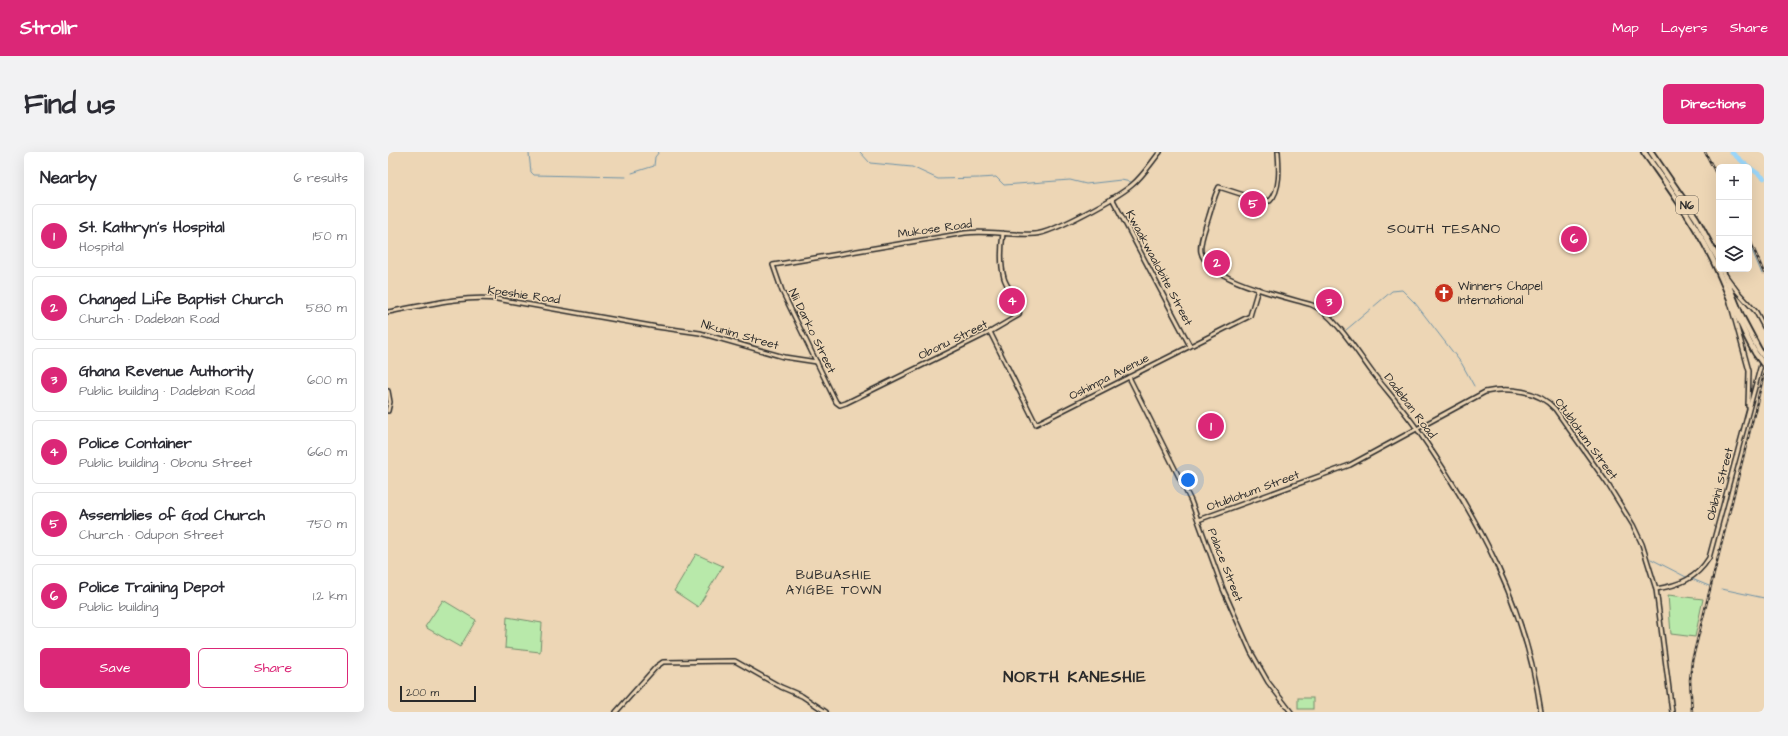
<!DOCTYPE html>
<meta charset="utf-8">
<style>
:root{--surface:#fff;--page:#f2f2f3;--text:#2b2b33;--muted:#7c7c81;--line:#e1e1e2;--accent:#db2777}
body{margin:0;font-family:"Architects Daughter",sans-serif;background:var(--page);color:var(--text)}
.controls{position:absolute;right:12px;top:12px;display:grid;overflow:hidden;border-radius:6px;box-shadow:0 4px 16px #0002}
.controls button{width:36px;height:36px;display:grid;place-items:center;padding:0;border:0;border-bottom:1px solid var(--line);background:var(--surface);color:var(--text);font:20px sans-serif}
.scale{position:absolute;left:12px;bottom:10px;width:76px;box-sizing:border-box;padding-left:4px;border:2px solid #2b2b2b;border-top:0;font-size:11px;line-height:14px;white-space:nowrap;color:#2b2b2b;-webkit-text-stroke:3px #edd6b5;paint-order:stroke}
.you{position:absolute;left:800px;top:328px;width:14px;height:14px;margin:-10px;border:3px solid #fff;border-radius:50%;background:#1a73e8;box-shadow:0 0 0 6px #1a73e833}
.badge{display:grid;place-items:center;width:26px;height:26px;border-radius:50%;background:var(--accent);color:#fff;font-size:13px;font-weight:700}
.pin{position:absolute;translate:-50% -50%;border:2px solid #fff;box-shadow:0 1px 4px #0006}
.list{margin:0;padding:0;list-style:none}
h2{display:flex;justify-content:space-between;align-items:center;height:52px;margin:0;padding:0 16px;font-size:17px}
h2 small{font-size:13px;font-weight:400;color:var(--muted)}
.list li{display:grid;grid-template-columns:26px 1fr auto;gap:12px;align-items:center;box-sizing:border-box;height:64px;margin:0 8px 8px;padding:0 8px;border:1px solid var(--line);border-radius:6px}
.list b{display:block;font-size:15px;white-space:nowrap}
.list p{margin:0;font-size:13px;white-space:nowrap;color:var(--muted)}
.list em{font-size:13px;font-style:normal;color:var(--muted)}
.actions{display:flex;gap:8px;padding:12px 16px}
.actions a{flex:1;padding:9px 0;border:1px solid var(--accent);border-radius:6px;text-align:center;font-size:14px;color:var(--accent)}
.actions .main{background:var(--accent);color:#fff}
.icon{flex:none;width:22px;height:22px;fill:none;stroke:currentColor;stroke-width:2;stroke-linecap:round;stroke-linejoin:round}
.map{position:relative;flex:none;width:1376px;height:560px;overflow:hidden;border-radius:6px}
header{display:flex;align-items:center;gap:24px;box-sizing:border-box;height:56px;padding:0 20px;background:var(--accent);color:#fff}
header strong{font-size:19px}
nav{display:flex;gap:22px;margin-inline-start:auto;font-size:14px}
.intro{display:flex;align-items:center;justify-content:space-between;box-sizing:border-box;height:96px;padding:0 24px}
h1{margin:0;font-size:28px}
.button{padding:10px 18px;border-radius:6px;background:var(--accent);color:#fff;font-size:14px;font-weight:700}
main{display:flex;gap:24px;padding:0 24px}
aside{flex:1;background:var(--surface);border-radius:6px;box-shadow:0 4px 16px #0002}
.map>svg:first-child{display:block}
</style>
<header>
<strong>Strollr</strong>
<nav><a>Map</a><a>Layers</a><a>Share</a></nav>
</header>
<div class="intro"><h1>Find us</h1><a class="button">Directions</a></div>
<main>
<aside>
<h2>Nearby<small>6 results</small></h2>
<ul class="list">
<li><span class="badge">1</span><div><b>St. Kathryn's Hospital</b><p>Hospital</p></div><em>150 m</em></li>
<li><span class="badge">2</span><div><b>Changed Life Baptist Church</b><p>Church · Dadeban Road</p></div><em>580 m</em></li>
<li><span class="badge">3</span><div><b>Ghana Revenue Authority</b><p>Public building · Dadeban Road</p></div><em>600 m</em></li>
<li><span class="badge">4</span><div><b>Police Container</b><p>Public building · Obonu Street</p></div><em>660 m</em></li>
<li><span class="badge">5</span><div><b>Assemblies of God Church</b><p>Church · Odupon Street</p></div><em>750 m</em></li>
<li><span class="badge">6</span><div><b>Police Training Depot</b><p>Public building</p></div><em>1.2 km</em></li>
</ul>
<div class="actions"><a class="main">Save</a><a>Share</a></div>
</aside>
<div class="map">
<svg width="1376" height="560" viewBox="0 0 1376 560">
<rect width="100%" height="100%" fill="#edd6b5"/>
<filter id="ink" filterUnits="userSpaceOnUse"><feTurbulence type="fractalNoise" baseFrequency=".025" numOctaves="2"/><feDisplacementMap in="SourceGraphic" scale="8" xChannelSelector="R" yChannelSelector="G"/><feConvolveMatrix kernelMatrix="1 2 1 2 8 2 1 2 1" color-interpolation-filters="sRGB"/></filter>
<g filter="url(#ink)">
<g fill="#b8e9aa" stroke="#728a6a">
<path d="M308,402L335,414L310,455L286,439Z"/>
<path d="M1280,443L1315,447L1307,485L1283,482Z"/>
<path d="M55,448L88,468L72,495L37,475Z"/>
<path d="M119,465L154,471L152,500L117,496Z"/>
<rect x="910" y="546" width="15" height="11"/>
</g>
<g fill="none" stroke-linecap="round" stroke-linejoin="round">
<g stroke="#6e92a7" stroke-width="1">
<path d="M472,0L482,11L524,15L550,27L591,26"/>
<path d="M141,2L143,20L146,23L238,25"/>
<path d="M244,21L266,14L267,5L271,0"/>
<path d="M592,26L608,25L616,33L682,28L698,32L733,28L743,30"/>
<path d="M1361,91L1374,122"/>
<path d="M958,178L1004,139L1014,138L1027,151L1074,212L1086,234"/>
<path d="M1263,407L1300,426"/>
<path d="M1304,427L1321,434"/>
<path d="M1334,437L1376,446"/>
</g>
<g stroke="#9ad6fa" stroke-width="4.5">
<path d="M1343,0L1361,15"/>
<path d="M1361,15L1376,26"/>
</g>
<defs>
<g id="minor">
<path d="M890,0C891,14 893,38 882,49L862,45L831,35C826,44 824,55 821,64C818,75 811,90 813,100C819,129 899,145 924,153C946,162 969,200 984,220C999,239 1015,257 1029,277C1090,365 1138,453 1153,560"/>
<path d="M724,46L802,194"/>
<path d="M615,81C613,96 612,111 616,126C619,137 634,151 631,163L602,180L458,251L452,253L448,250L394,139L385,113L577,81C600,78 624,84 647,82C665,81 730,45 744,33C755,24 763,11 772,0"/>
<path d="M1338,124L1349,139L1368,160L1376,175"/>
<path d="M1342,150L1361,219L1360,254"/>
<path d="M0,160C35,154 73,143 109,147L269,175L312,181L396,205L429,210"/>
<path d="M602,180L648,272L862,164L870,137"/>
<path d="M741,225L803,349L835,437L863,500L880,530L903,560"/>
<path d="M0,239L2,250L0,259"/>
<path d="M810,368L962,313L1097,240C1121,235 1150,238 1167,257L1219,331L1245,373L1254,392L1268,437L1284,560"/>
<path d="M1268,437C1292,433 1308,427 1321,406L1374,209"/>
<path d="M228,560L268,515L275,510L347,509L393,535L414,544L438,560"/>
</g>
<g id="highway">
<path d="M1256,0C1279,33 1304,66 1322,102C1339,135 1349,170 1368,202"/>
<path d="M1263,0L1308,66L1331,109"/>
<path d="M1334,117L1354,166L1371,198"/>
</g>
</defs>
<use href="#minor" stroke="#2b2b2b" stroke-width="6"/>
<use href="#highway" stroke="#2b2b2b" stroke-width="8"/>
<use href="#minor" stroke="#edd6b5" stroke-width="3"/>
<use href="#highway" stroke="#edd6b5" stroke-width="4.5"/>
<defs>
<g id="rail">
<path d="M1317,0L1331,27"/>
<path d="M1361,86L1376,121"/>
<path d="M1304,560L1302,528L1304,509L1376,222"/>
</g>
</defs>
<use href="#rail" stroke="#2b2b2b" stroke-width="2.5"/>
<use href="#rail" stroke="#edd6b5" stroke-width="1" stroke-dasharray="3" stroke-linecap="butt"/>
<defs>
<g id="highway-bridge">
<path d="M1371,198L1376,205"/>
<path d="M1368,202L1376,213"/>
</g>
</defs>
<use href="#highway-bridge" stroke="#2b2b2b" stroke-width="8" stroke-linecap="butt"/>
<use href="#highway-bridge" stroke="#edd6b5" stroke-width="4.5"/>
</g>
</g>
<defs>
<symbol id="church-disc" viewBox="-11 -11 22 22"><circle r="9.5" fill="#c8321e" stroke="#edd6b5"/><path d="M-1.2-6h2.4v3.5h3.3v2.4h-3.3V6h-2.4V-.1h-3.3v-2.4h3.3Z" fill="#fff"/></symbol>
</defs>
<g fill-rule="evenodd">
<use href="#church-disc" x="1045" y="130" width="22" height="22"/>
</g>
<g text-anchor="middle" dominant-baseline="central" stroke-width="3" stroke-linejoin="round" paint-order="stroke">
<rect fill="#edd6b5" stroke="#655e54" stroke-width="1" x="1288" y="44" width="22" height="18" rx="3"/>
<g font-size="11" font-weight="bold" fill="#2b2b2b">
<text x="1299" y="53">N6</text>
</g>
<g font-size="12" fill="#2b2b2b" stroke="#edd6b5">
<text transform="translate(547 77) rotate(-8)">Mukose Road</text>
<text transform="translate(771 116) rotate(62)">Kwaakwaalobite Street</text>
<text transform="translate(136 143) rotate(8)">Kpeshie Road</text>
<text transform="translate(424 179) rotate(64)">Nii Darko Street</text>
<text transform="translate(352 183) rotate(16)">Nkunim Street</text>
<text transform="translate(565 188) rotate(-26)">Obonu Street</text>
<text transform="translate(721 225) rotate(-27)">Oshimpa Avenue</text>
<text transform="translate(1022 254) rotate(53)">Dadeban Road</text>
<text transform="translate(1198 287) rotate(54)">Otublohum Street</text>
<text transform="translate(1332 332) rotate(-75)">Obibini Street</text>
<text transform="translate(865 339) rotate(-20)">Otublohum Street</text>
<text transform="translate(837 413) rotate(69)">Palace Street</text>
</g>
<g font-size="12" fill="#2b2b2b" stroke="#edd6b5" text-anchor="start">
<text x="1070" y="134">Winners Chapel<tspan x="1070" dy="14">International</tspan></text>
</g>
<g font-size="13" letter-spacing="1" fill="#2b2b2b" stroke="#edd6b5">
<text x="446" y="423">BUBUASHIE<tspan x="446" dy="15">AYIGBE TOWN</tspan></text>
</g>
<g font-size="14" letter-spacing="1" fill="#2b2b2b" stroke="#edd6b5">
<text x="1056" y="77">SOUTH TESANO</text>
</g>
<g font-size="16" font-weight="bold" letter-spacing="1" fill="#2b2b2b" stroke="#edd6b5">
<text x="687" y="525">NORTH KANESHIE</text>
</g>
</g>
</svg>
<div class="controls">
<button>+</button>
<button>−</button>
<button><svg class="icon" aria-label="layers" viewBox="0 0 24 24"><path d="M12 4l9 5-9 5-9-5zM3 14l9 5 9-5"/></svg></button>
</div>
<div class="scale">200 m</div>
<div class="you"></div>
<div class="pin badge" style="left:823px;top:274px">1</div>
<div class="pin badge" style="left:829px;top:111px">2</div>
<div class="pin badge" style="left:941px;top:150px">3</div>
<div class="pin badge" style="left:624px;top:149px">4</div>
<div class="pin badge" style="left:865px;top:52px">5</div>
<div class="pin badge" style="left:1186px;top:87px">6</div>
</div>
</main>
